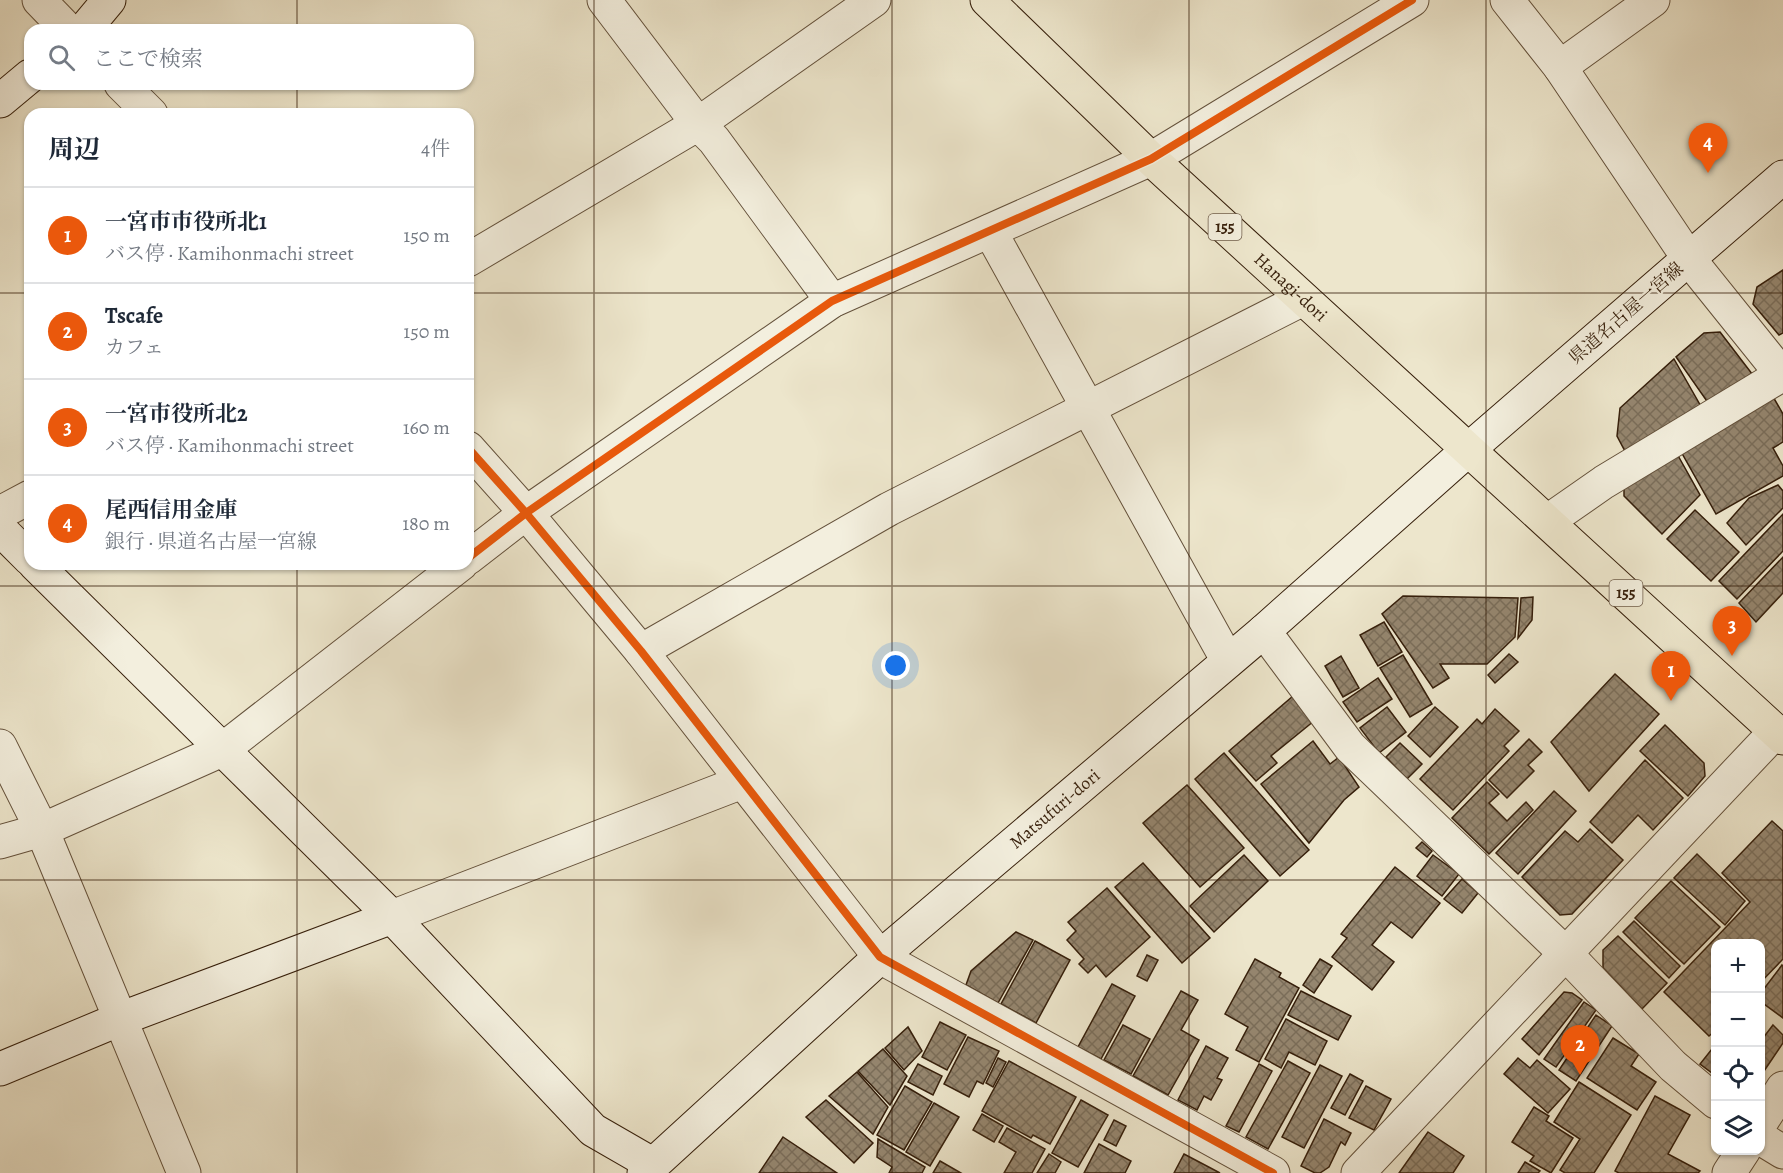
<!DOCTYPE html>
<html lang="ja">
<meta charset="utf-8">
<style>
:root{--surface:#fff;--page:#f2f2f3;--text:#1f2937;--muted:#747a83;--line:#e0e1e3;--accent:#ea580c}
body{margin:0;font-family:Alegreya,"Noto Serif JP",serif;background:var(--page);color:var(--text)}
.controls{position:absolute;right:18px;bottom:18px;display:grid;overflow:hidden;border-radius:12px;box-shadow:0 2px 4px #0004}
.controls button{width:54px;height:54px;display:grid;place-items:center;padding:0;border:0;border-bottom:2px solid var(--line);background:var(--surface);color:var(--text);font:30px sans-serif}
.you{position:absolute;left:896px;top:666px;width:21px;height:21px;margin:-15px;border:4px solid #fff;border-radius:50%;background:#1a73e8;box-shadow:0 0 0 9px #1a73e833}
.badge{display:grid;place-items:center;width:39px;height:39px;border-radius:50%;background:var(--accent);color:#fff;font-size:20px;font-weight:700}
.pin{position:absolute;translate:-50% -50px;filter:drop-shadow(0 2px 3px #0008)}
.pin::after{content:'';position:absolute;top:32px;width:21px;height:18px;background:inherit;clip-path:polygon(0 0,100% 0,50% 100%)}
.list{margin:0;padding:0;list-style:none}
h2{display:flex;justify-content:space-between;align-items:center;height:78px;margin:0;padding:0 24px;font-size:26px}
h2 small{font-size:20px;font-weight:400;color:var(--muted)}
.list li{display:grid;grid-template-columns:39px 1fr auto;gap:18px;align-items:center;box-sizing:border-box;height:96px;padding:0 24px;border-top:2px solid var(--line)}
.list b{display:block;font-size:22px;white-space:nowrap}
.list p{margin:0;font-size:20px;white-space:nowrap;color:var(--muted)}
.list em{font-size:20px;font-style:normal;color:var(--muted)}
.icon{flex:none;width:33px;height:33px;fill:none;stroke:currentColor;stroke-width:2;stroke-linecap:round;stroke-linejoin:round}
.map{position:relative;flex:none;width:1783px;height:1173px;overflow:hidden}
.search{position:absolute;background:var(--surface);box-shadow:0 2px 4px #0004;left:24px;top:24px;width:450px;height:66px;display:flex;align-items:center;gap:15px;box-sizing:border-box;padding:0 21px;border-radius:18px;color:var(--muted);font-size:22px}
.panel{position:absolute;background:var(--surface);box-shadow:0 2px 4px #0004;left:24px;top:108px;width:450px;height:462px;border-radius:18px}
.map>svg:first-child{display:block}
</style>
<div class="map">
<svg width="1783" height="1173" viewBox="0 0 1783 1173">
<defs>
<pattern id="building-cross-hatch" width="8" height="8" patternUnits="userSpaceOnUse" patternTransform="scale(1.5)"><rect width="8" height="8" fill="#95866f"/><path d="M0 0l8 8M0 8l8-8" fill="none" stroke="#7a6d59"/></pattern>
</defs>
<rect width="100%" height="100%" fill="#ede6cc"/>
<filter id="stains"><feTurbulence type="fractalNoise" baseFrequency=".00333" numOctaves="4"/><feColorMatrix values="0 0 0 0 .2 0 0 0 0 .09 0 0 0 0 .02 0 0 0 .5 -.17"/></filter>
<radialGradient id="worn" r=".72"><stop offset=".6" stop-color="#630" stop-opacity="0"/><stop offset="1" stop-color="#630" stop-opacity=".3"/></radialGradient>
<g fill="url(#building-cross-hatch)" stroke="#361f0b" stroke-width="1.5">
<path d="M1783,270V333L1779,335L1753,304L1757,287Z"/>
<path d="M1720,332L1756,379L1711,407L1676,357L1704,333Z"/>
<path d="M1674,359L1703,410L1627,455L1617,436L1620,408Z"/>
<path d="M1772,395L1783,414V442L1773,448L1783,466V476L1716,514L1679,448Z"/>
<path d="M1676,452L1700,495L1662,534L1624,496V483Z"/>
<path d="M1778,485L1783,491V508L1746,545L1727,523L1749,498Z"/>
<path d="M1695,510L1739,552L1711,581L1667,539Z"/>
<path d="M1783,514V551L1737,599L1719,581Z"/>
<path d="M1783,557V593L1756,622L1739,603Z"/>
<path d="M1403,596L1518,598L1515,637L1487,664H1440L1449,678L1433,688L1382,614Z"/>
<path d="M1533,597L1532,620L1518,638L1521,598Z"/>
<path d="M1384,622L1402,652L1378,666L1360,635Z"/>
<path d="M1509,654L1518,662L1495,683L1488,675Z"/>
<path d="M1403,655L1432,704L1410,717L1380,668Z"/>
<path d="M1341,656L1359,688L1343,697L1325,666Z"/>
<path d="M1615,674L1659,714L1589,791L1551,742Z"/>
<path d="M1378,678L1392,699L1357,722L1343,702Z"/>
<path d="M1293,696L1314,721L1271,756L1277,763L1256,781L1229,751Z"/>
<path d="M1387,707L1406,732L1379,753L1360,728Z"/>
<path d="M1435,707L1458,727L1430,757L1408,736Z"/>
<path d="M1495,709L1519,731L1504,746L1509,751L1453,810L1420,779L1477,719L1482,724Z"/>
<path d="M1665,725L1704,763L1705,776L1688,796L1640,751Z"/>
<path d="M1529,739L1542,752L1528,765L1534,771L1507,798L1489,780Z"/>
<path d="M1313,741L1330,764L1339,757L1359,787L1344,800L1309,843L1261,784Z"/>
<path d="M1400,743L1422,764L1407,779L1386,757Z"/>
<path d="M1224,753L1309,850L1280,876L1195,779Z"/>
<path d="M1645,760L1683,798L1653,830L1638,815L1612,843L1590,822Z"/>
<path d="M1487,782L1499,794L1489,803L1507,821L1526,802L1533,810L1489,854L1452,818Z"/>
<path d="M1187,785L1244,848L1200,887L1143,823Z"/>
<path d="M1554,791L1576,811L1518,874L1496,853Z"/>
<path d="M1772,821L1783,831V959L1760,983V944H1716V1030L1709,1036L1664,992L1750,902L1722,873Z"/>
<path d="M1590,829L1623,860L1572,914L1560,915L1522,877L1565,831L1578,842Z"/>
<path d="M1422,842L1432,851L1427,857L1416,848Z"/>
<path d="M1697,854L1745,901L1725,925L1674,878Z"/>
<path d="M1244,855L1268,881L1214,932L1190,906Z"/>
<path d="M1433,855L1459,874L1442,896L1417,876Z"/>
<path d="M1143,863L1210,938L1182,963L1115,887Z"/>
<path d="M1395,867L1440,903L1412,938L1391,922L1372,945L1394,962L1372,990L1332,957L1347,938L1341,934Z"/>
<path d="M1462,879L1478,893L1462,913L1444,899Z"/>
<path d="M1671,881L1720,927L1684,964L1635,918Z"/>
<path d="M1107,888L1150,937L1106,977L1096,965L1088,973L1079,964L1084,959L1067,940L1076,931L1068,922Z"/>
<path d="M1634,921L1680,966L1669,978L1623,932Z"/>
<path d="M1016,932L1033,940L998,1003L966,985L971,971Z"/>
<path d="M1618,936L1667,983L1642,1009L1603,968V950Z"/>
<path d="M1035,941L1070,960L1036,1023L1001,1004Z"/>
<path d="M1147,955L1158,960L1147,981L1137,976Z"/>
<path d="M1255,959L1281,973L1279,977L1299,988L1259,1062L1236,1050L1248,1027L1225,1014Z"/>
<path d="M1320,959L1332,966L1314,993L1303,985Z"/>
<path d="M1782,965L1783,966V1018L1760,1001V994Z"/>
<path d="M1112,984L1135,996L1101,1059L1078,1047Z"/>
<path d="M1181,991L1198,1000L1181,1030L1199,1040L1168,1095L1133,1076Z"/>
<path d="M1301,991L1351,1016L1338,1040L1288,1015Z"/>
<path d="M1564,992L1572,993L1582,1000L1539,1055L1522,1039Z"/>
<path d="M1584,1002L1596,1010L1556,1067L1544,1059Z"/>
<path d="M1596,1015L1612,1026L1576,1081L1559,1070Z"/>
<path d="M1286,1019L1327,1041L1315,1065L1289,1052L1281,1068L1265,1059Z"/>
<path d="M940,1022L966,1035L947,1070L922,1057Z"/>
<path d="M1123,1025L1150,1039L1131,1074L1104,1060Z"/>
<path d="M1773,1025L1783,1035V1043L1760,1077V1042Z"/>
<path d="M908,1027L922,1051L904,1070L885,1048Z"/>
<path d="M968,1037L999,1051L983,1084L977,1081L969,1097L944,1084Z"/>
<path d="M1613,1038L1639,1054L1631,1066L1656,1082L1637,1110L1587,1078Z"/>
<path d="M1716,1044V1076L1700,1064Z"/>
<path d="M1206,1046L1228,1058L1217,1078L1222,1080L1211,1100L1204,1096L1197,1110L1178,1100Z"/>
<path d="M883,1049L907,1076L890,1105L858,1071Z"/>
<path d="M998,1058L1006,1062L993,1087L986,1083Z"/>
<path d="M1518,1058L1530,1068L1537,1060L1570,1089L1548,1113L1504,1074Z"/>
<path d="M1009,1061L1076,1097L1050,1144L1033,1135L1031,1138L982,1111Z"/>
<path d="M1288,1061L1310,1073L1268,1149L1246,1137Z"/>
<path d="M918,1064L942,1076L933,1095L908,1082Z"/>
<path d="M1259,1064L1272,1071L1239,1132L1226,1126Z"/>
<path d="M1320,1065L1342,1076L1304,1148L1282,1137Z"/>
<path d="M857,1072L888,1107L873,1134L829,1096Z"/>
<path d="M1350,1074L1363,1081L1345,1115L1331,1108Z"/>
<path d="M1579,1082L1631,1115L1594,1173H1565L1560,1170L1580,1139L1554,1122Z"/>
<path d="M905,1086L932,1102L904,1150L877,1135Z"/>
<path d="M1366,1086L1391,1099L1374,1130L1349,1118Z"/>
<path d="M1655,1096L1690,1115L1668,1154L1700,1171L1698,1173H1619L1615,1171Z"/>
<path d="M826,1100L873,1143L854,1163L806,1117Z"/>
<path d="M1081,1100L1108,1115L1078,1167L1052,1153Z"/>
<path d="M934,1103L959,1117L930,1166L906,1152Z"/>
<path d="M1534,1107L1549,1116L1546,1121L1573,1138L1551,1173L1530,1161L1534,1156L1512,1142Z"/>
<path d="M982,1114L1003,1126L994,1142L973,1130Z"/>
<path d="M1324,1119L1351,1133L1345,1145L1341,1142L1329,1167L1320,1173H1315L1301,1166Z"/>
<path d="M1114,1120L1126,1126L1116,1146L1104,1140Z"/>
<path d="M1007,1128L1045,1149L1032,1173H1004L1016,1152L999,1142Z"/>
<path d="M1428,1132L1464,1156L1453,1173H1399Z"/>
<path d="M783,1137L837,1173H759Z"/>
<path d="M878,1139L925,1167L922,1173H889L892,1167L877,1157Z"/>
<path d="M1099,1144L1131,1161L1125,1173H1084Z"/>
<path d="M1049,1154L1061,1162L1055,1173H1037Z"/>
<path d="M1184,1154L1220,1173H1174Z"/>
<path d="M940,1161L961,1173H933Z"/>
<path d="M1525,1162L1540,1171L1538,1173H1518Z"/>
</g>
<g fill="none" stroke-linecap="round" stroke-linejoin="round">
<defs>
<g id="street">
<path d="M39,0L68,30"/>
<path d="M604,0L698,124L874,0"/>
<path d="M1507,0L1560,67L1689,259L1783,376"/>
<path d="M1560,67L1653,0"/>
<path d="M121,84L151,114"/>
<path d="M990,231L1228,661"/>
<path d="M468,260L698,124L714,140L832,301"/>
<path d="M468,448L526,513L641,651L880,957L1273,1173"/>
<path d="M0,513L30,497"/>
<path d="M1548,521L1604,482L1783,374"/>
<path d="M468,558L526,513L832,301L1151,159L1412,0"/>
<path d="M1264,631L1350,747L1566,954L1673,1066L1716,1102"/>
<path d="M641,651L889,509L1303,299"/>
<path d="M0,746L42,830L184,1173"/>
<path d="M0,842L42,830L222,750L461,564"/>
<path d="M392,917L742,782"/>
<path d="M1760,1124L1783,1088"/>
<path d="M1760,1138L1783,1152"/>
<path d="M1358,1173L1776,731"/>
<path d="M1729,1173L1744,1150"/>
</g>
<g id="secondary">
<path d="M84,30L109,0"/>
<path d="M0,101L30,76"/>
<path d="M0,529L30,559"/>
<path d="M35,564L392,917L593,1130L652,1164"/>
<path d="M0,1069L120,1019L392,917"/>
<path id="s1" d="M644,1173L880,957L1264,631L1469,449L1783,177"/>
</g>
<g id="highway">
<path id="s2" d="M987,0L1151,159L1783,738"/>
</g>
</defs>
<use href="#street" stroke="#64513b" stroke-width="35"/>
<use href="#secondary" stroke="#361f0b" stroke-width="35"/>
<use href="#highway" stroke="#361f0b" stroke-width="35"/>
<use href="#street" stroke="#f3efde" stroke-width="33"/>
<use href="#secondary" stroke="#f3efde" stroke-width="33"/>
<use href="#highway" stroke="#ede6cc" stroke-width="33"/>
<defs>
<g id="cycleway">
<path d="M468,448L526,513L641,651L880,957L1273,1173"/>
<path d="M468,558L526,513L832,301L1151,159L1412,0"/>
</g>
</defs>
<use href="#cycleway" stroke="#f3efde" stroke-width="11"/>
<use href="#cycleway" stroke="#e8590c" stroke-width="8"/>
</g>
<path fill="none" stroke="#361f0b" stroke-width="1.5" stroke-opacity="0.55" d="M297,0V30M594,0V1173M892,0V1173M1189,0V1173M1486,0V1173M297,84V114M0,293H30M468,293H1783M297,564V1173M0,586H1783M0,880H1783"/>
<g text-anchor="middle" dominant-baseline="central" stroke-width="4.5" stroke-linejoin="round" paint-order="stroke">
<g fill="#f3efde" stroke="#6f5d4a" stroke-width="1.5">
<rect x="1208.5" y="214" width="33" height="26" rx="4.5"/>
<rect x="1609.5" y="580" width="33" height="26" rx="4.5"/>
</g>
<g font-size="16" font-weight="bold" fill="#361f0b">
<text x="1225" y="227">155</text>
<text x="1626" y="593">155</text>
</g>
<g font-size="18" fill="#361f0b" stroke="#f3efde">
<text stroke="none"><textPath href="#s2" startOffset="418">Hanagi-dori</textPath></text>
<text transform="translate(1626 313) rotate(-41)">県道名古屋一宮線</text>
<text stroke="none"><textPath href="#s1" startOffset="549">Matsufuri-dori</textPath></text>
</g>
</g>
<rect width="100%" height="100%" filter="url(#stains)"/>
<rect width="100%" height="100%" fill="url(#worn)"/>
</svg>
<div class="controls">
<button>+</button>
<button>−</button>
<button><svg class="icon" aria-label="locate" viewBox="0 0 24 24"><circle cx="12" cy="12" r="6"/><path d="M12 2v4M12 18v4M2 12h4M18 12h4"/></svg></button>
<button><svg class="icon" aria-label="layers" viewBox="0 0 24 24"><path d="M12 4l9 5-9 5-9-5zM3 14l9 5 9-5"/></svg></button>
</div>
<div class="you"></div>
<div class="pin badge" style="left:1671px;top:701px">1</div>
<div class="pin badge" style="left:1580px;top:1075px">2</div>
<div class="pin badge" style="left:1732px;top:656px">3</div>
<div class="pin badge" style="left:1708px;top:173px">4</div>
<div class="search"><svg class="icon" aria-label="search" viewBox="0 0 24 24"><circle cx="10" cy="10" r="6"/><path d="M15 15l6 6"/></svg>ここで検索</div>
<section class="panel">
<h2>周辺<small>4件</small></h2>
<ul class="list">
<li><span class="badge">1</span><div><b>一宮市市役所北1</b><p>バス停 · Kamihonmachi street</p></div><em>150 m</em></li>
<li><span class="badge">2</span><div><b>Tscafe</b><p>カフェ</p></div><em>150 m</em></li>
<li><span class="badge">3</span><div><b>一宮市役所北2</b><p>バス停 · Kamihonmachi street</p></div><em>160 m</em></li>
<li><span class="badge">4</span><div><b>尾西信用金庫</b><p>銀行 · 県道名古屋一宮線</p></div><em>180 m</em></li>
</ul>
</section>
</div>
